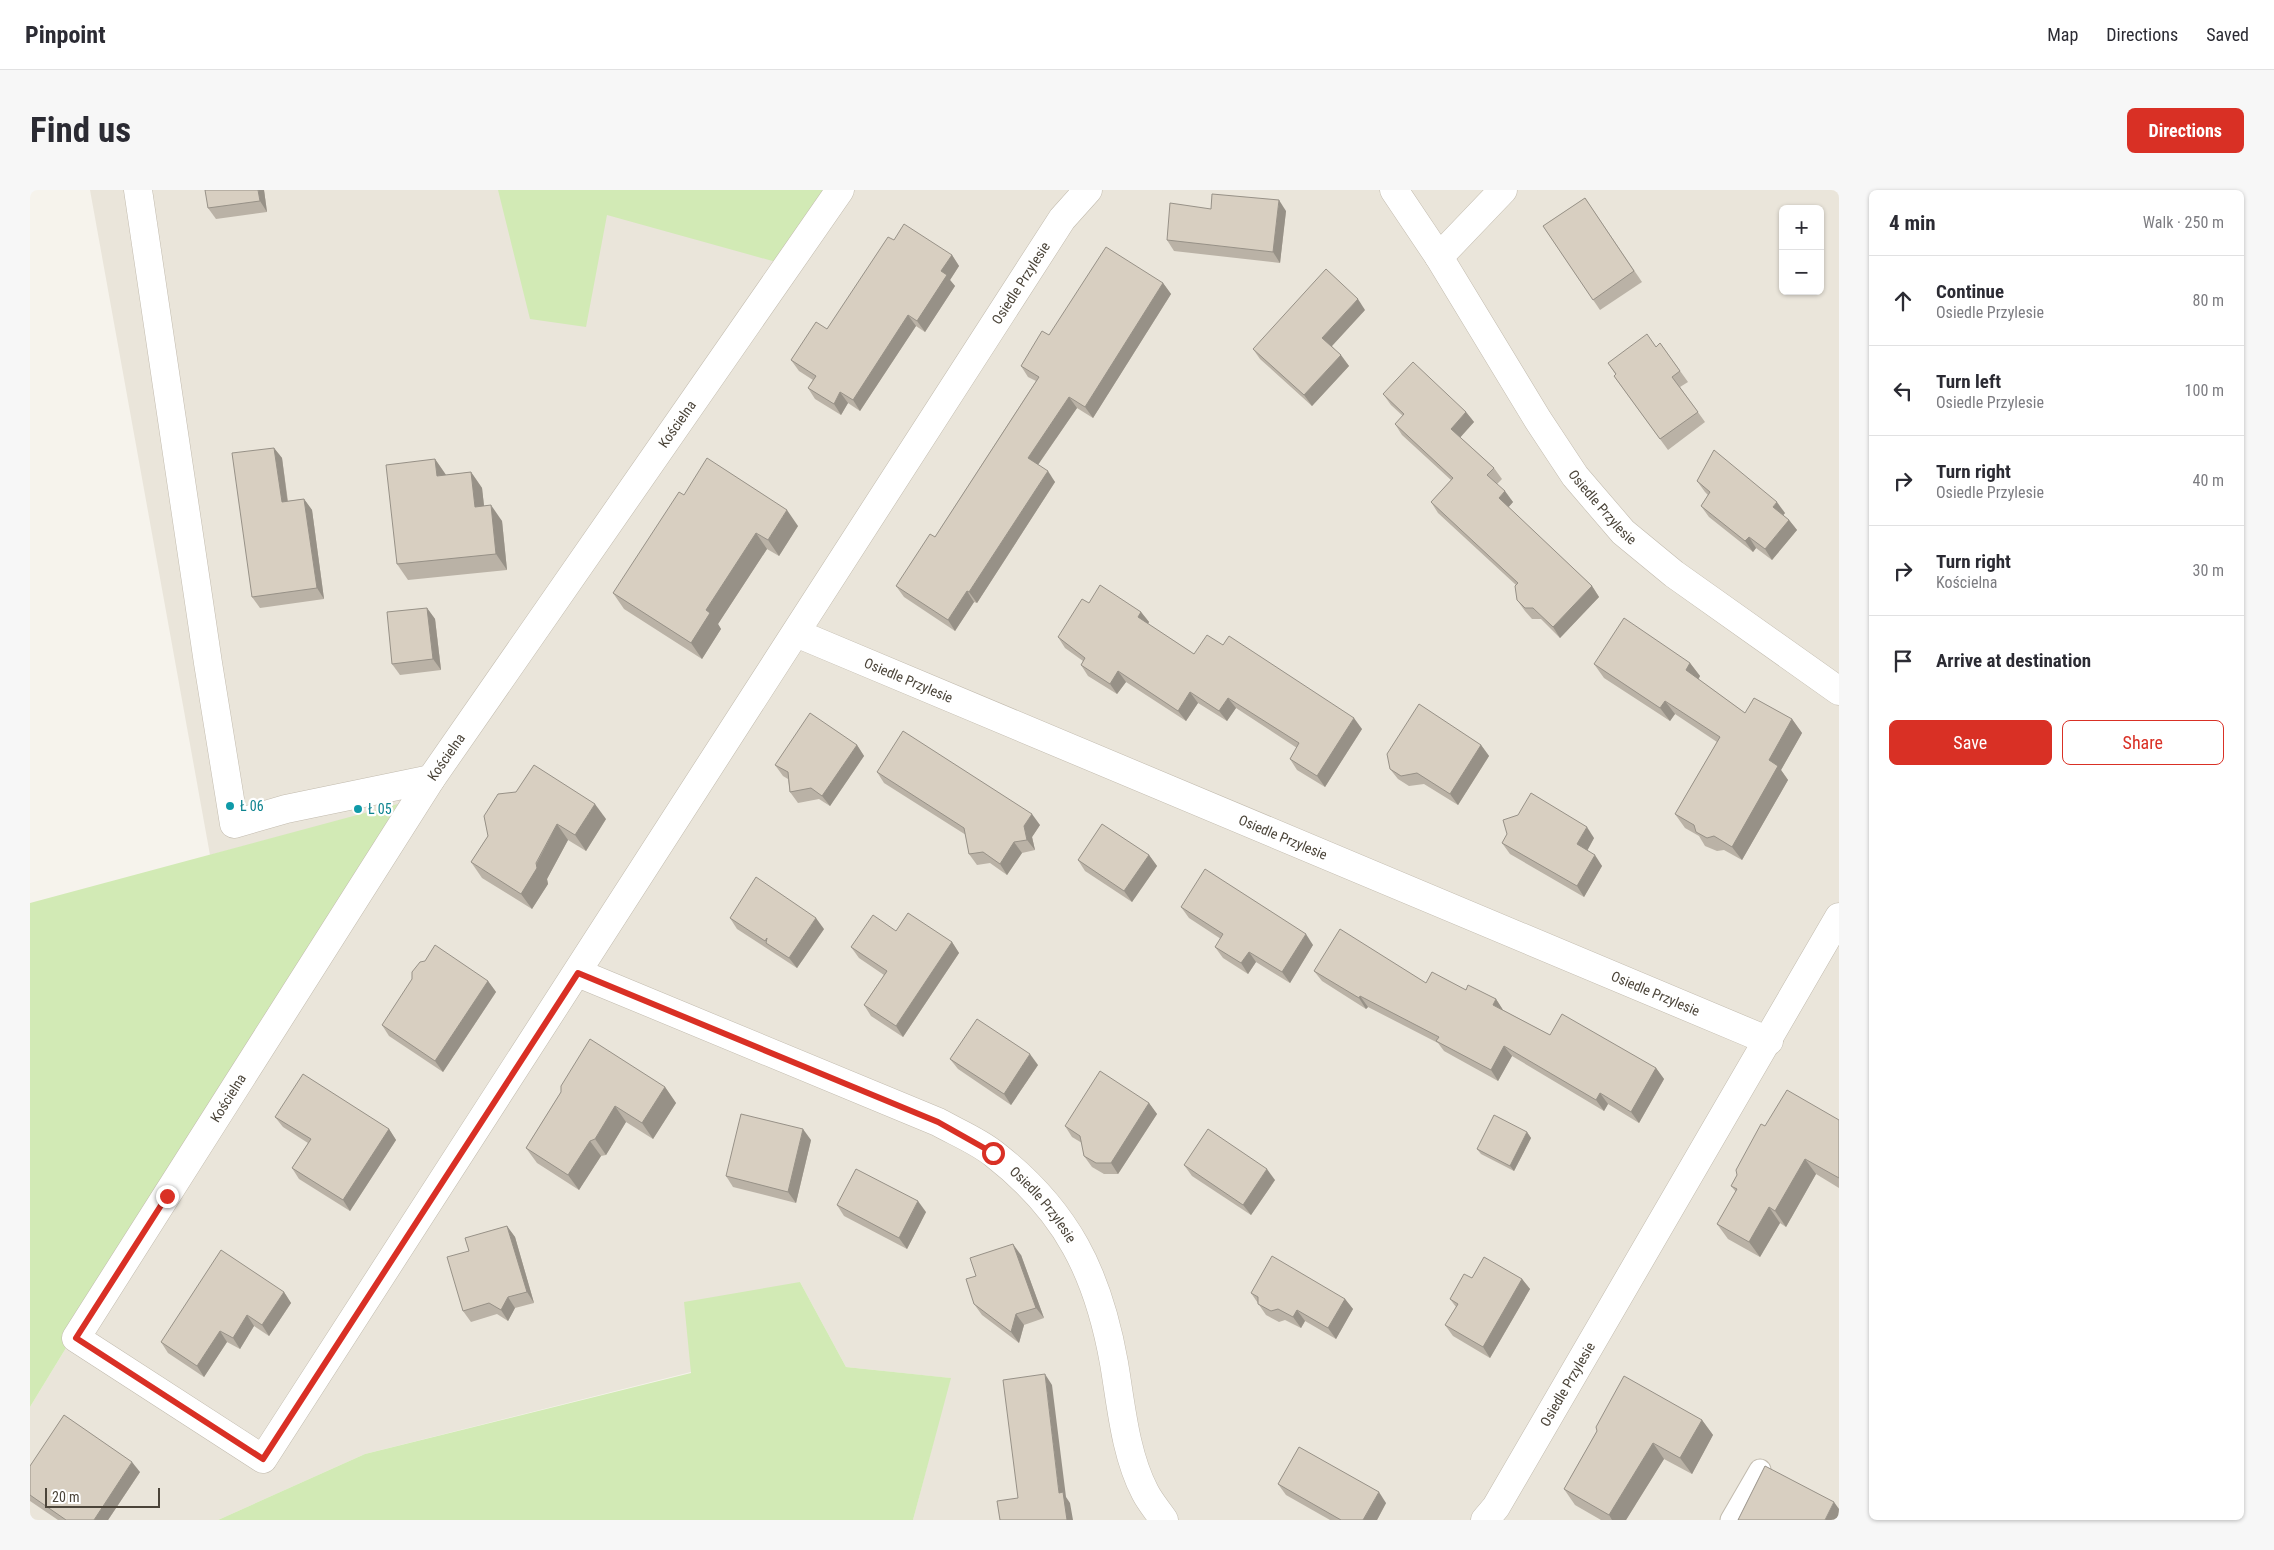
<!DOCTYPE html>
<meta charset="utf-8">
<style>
:root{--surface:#fff;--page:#f7f7f7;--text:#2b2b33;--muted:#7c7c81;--line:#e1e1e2;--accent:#d93025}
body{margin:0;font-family:"Roboto Condensed",sans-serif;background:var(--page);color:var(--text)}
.controls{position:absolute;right:15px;top:15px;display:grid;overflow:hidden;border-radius:8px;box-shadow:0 1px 4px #0004}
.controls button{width:45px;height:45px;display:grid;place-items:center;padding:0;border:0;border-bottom:1px solid var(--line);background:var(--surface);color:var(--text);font:25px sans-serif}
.scale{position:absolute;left:15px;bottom:12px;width:115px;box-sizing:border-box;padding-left:5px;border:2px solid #4b4439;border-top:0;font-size:14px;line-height:18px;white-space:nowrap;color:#4b4439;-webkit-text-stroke:4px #fff;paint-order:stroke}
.stop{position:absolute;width:15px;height:15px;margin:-11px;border:4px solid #d93025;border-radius:50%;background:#fff}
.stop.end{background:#d93025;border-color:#fff;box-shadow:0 1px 5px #0008}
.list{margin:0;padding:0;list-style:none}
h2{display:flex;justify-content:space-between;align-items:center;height:65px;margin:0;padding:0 20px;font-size:21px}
h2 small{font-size:16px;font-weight:400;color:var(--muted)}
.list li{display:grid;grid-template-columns:32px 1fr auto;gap:15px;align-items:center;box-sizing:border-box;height:90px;padding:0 20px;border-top:1px solid var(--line)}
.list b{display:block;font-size:19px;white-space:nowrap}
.list p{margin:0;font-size:16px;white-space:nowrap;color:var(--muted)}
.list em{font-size:16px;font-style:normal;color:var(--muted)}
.actions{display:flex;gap:10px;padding:15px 20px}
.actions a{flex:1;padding:11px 0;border:1px solid var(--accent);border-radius:8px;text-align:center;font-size:18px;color:var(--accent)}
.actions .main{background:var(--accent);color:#fff}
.icon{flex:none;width:28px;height:28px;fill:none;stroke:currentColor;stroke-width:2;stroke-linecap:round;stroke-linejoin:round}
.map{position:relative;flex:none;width:1809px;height:1330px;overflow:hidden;border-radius:8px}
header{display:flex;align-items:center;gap:30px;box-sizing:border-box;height:70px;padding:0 25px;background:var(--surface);border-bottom:1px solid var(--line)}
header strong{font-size:24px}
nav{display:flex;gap:28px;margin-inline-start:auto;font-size:18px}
.intro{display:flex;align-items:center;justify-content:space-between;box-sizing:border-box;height:120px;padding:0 30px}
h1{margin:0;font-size:35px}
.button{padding:12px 22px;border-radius:8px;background:var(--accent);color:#fff;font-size:18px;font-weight:700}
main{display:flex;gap:30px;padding:0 30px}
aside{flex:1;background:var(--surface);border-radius:8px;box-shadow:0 1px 4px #0004}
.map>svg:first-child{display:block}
</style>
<header>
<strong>Pinpoint</strong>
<nav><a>Map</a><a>Directions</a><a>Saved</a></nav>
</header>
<div class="intro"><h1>Find us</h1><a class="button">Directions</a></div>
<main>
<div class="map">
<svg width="1809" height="1330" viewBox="0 0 1809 1330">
<rect width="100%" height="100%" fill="#f6f3ec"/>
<path fill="#eae5da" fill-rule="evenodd" d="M60,0H1809V1330H883L920,1188L816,1177L770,1092L661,1182L335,1264L188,1330H0V1217L368,615L180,665ZM1753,19H1790V101H1753Z"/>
<g fill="#d2eab5">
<path d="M468,0H793L746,72L577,25L556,137L500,129Z"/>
<path d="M368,614L0,1217V713Z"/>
<path d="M770,1092L816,1177L921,1188L883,1330H188L335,1264L661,1183L654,1112Z"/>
</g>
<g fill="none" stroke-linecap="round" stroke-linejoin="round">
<defs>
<path id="service" d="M1701,1330L1730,1280"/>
<g id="minor">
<path d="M108,0L178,473L204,634L256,619L401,589"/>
<path id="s1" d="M810,0L401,589L46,1148L233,1269L1032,29L1058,0"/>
<path id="s2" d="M1364,0L1409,67L1508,230L1545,286L1593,342L1644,384L1809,501"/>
<path d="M1409,67L1473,0"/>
<path id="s3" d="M766,443L1739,851"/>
<path id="s4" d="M548,783L908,932C926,942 948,951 964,964C1037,1021 1068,1083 1084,1173C1091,1214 1095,1264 1115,1302C1120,1312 1128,1321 1134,1330"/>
<path id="s5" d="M1455,1330L1466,1317L1809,727"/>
</g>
</defs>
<use href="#service" stroke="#c2bbae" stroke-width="23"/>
<use href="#minor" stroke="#c2bbae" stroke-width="29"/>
<use href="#service" stroke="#fff" stroke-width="21"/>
<use href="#minor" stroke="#fff" stroke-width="28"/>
</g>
<g fill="#bab2a6">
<path d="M234,0L237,22L186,29L178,18Z"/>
<path d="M1555,8L1612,92L1570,120L1513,36Z"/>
<path d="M1181,19L1256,21L1250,73L1144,61L1137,50Z"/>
<path d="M864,50L922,65L929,76L920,90L925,96L895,142L886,136L830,221L818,213L811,225L785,209L778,198L783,190L769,181L761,170L797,139Z"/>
<path d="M1133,93L1141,104L1063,228L1047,218L1008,275L1025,292L947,413L944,412L925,441L874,407L866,396L905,347L1006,191L998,187L991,176L1019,145Z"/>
<path d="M1335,120L1302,156L1319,176L1282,216L1230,169L1223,159Z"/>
<path d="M1630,153L1658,192L1650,197L1675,232L1638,260L1584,186L1586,185L1578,173L1626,157Z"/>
<path d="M1353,204L1436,222L1444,232L1430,247L1464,278L1472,289L1467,294L1483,312L1478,317L1562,396L1569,407L1530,448L1511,429H1502L1495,421L1487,410L1486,395L1408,323L1401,312L1421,290L1372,245L1365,234L1373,226L1361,215Z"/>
<path d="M244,258L252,268L258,311L274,309L282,320L294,409L230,418L222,407Z"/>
<path d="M405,269L416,285L441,282L452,298L454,316L472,331L477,380L378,390L367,374Z"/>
<path d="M1667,291L1755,323L1753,325L1759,330L1767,340L1742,370L1726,358L1723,362L1679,327L1671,316L1678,305L1675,302Z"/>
<path d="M654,305L768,336L749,366L737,359L688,434L691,439L672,469L594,419L583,403Z"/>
<path d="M1059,413L1111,422L1119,432L1118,434L1164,464L1193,455L1332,539L1295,597L1267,580L1260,569L1267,558L1206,518L1197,531L1168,513L1156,531L1096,492L1087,504L1058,486L1051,475L1053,471L1035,458L1028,447Z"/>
<path d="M397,418L405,429L411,480L370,485L362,474Z"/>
<path d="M1660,473L1670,486L1668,489L1715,523L1762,529L1772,543L1751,580L1758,590L1712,670L1694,660L1687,661L1675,656L1669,646L1655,638L1645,624L1687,552L1645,524L1640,531L1574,488L1564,474Z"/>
<path d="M827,555L834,566L800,616L789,609L768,613L760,602L758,589L753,586L745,575Z"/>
<path d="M1451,555L1459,566L1428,615L1394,594L1379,596L1368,589L1360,579Z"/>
<path d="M847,582L1010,635L1002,647L1005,660L992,663L977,685L960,673L947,675L939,664L936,645L854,593Z"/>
<path d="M454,626L576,629L556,661L538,650L517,689L518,694L502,719L452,688L441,672L458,646Z"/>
<path d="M1564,648L1557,660L1572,676L1554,707L1480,664L1472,653Z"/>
<path d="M1119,665L1127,676L1102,712L1055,681L1048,670Z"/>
<path d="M1151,717L1283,755L1260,793L1226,772L1218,784L1193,768L1185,757L1191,749L1159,728Z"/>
<path d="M700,728L794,739L767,778L707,739Z"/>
<path d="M866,741L922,752L929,763L873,847L841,826L834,815L854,785L829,768L821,757Z"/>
<path d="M1284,781L1396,793L1436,800L1466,809L1473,820L1520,845L1626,878L1634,889L1609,933L1578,914L1574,921L1482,866L1468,891L1414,861L1408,853L1338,817L1336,819L1292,791Z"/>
<path d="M458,791L466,802L413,882L359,846L352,835Z"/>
<path d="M920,869L1008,875L981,915L928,879Z"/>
<path d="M635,897L646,913L623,949L596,932L576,965L571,966L549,1000L507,973L496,958L531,902Z"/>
<path d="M1119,913L1127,924L1088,984H1074L1062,977L1054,966L1052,953L1042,947L1035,936Z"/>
<path d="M245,927L359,939L366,950L320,1021L269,989L262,978L278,953L253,937Z"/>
<path d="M1809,930V998L1786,984L1756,1037L1750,1033L1730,1067L1698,1049L1687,1034L1706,1002L1701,996L1735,936Z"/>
<path d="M1497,942L1501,948L1484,981L1451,964L1447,959Z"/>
<path d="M781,950L766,1013L703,997L696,986Z"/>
<path d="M1154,975L1245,990L1221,1025L1162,986Z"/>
<path d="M807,1015L896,1022L877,1059L814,1026Z"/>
<path d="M477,1036L485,1047L504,1113L485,1118L478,1131L467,1124L441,1132L433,1121L439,1061Z"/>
<path d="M991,1065L1014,1128L994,1135L989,1153L952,1125L944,1114L946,1086Z"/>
<path d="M1442,1088L1492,1089L1500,1099L1460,1168L1423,1146L1415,1135L1426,1117L1420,1109Z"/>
<path d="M254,1102L261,1113L239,1146L224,1136L210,1159L197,1152L174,1187L138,1163L131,1152Z"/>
<path d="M1221,1103L1315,1109L1323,1119L1306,1149L1275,1131L1271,1138L1255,1130L1249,1132L1236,1125Z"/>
<path d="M1672,1230L1683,1245L1662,1284L1634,1269L1596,1330H1571L1545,1315L1534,1299L1567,1241Z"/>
<path d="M0,1276L110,1282L78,1330H28L0,1311Z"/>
<path d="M1248,1294L1356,1313L1347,1330H1300L1256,1305Z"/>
</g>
<g fill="#979187">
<path d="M228,0H234L237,22L230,11Z"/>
<path d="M1249,10L1256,21L1250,73L1243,62Z"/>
<path d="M922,65L929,76L920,90L925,96L895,142L887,131L911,81Z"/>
<path d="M1133,93L1141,104L1063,228L1055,217Z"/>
<path d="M1328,109L1335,120L1300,158L1292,148Z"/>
<path d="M878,125L886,136L830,221L823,210Z"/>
<path d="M1311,165L1319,176L1282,216L1274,205Z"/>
<path d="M810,202L818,213L811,225L804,214Z"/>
<path d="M1039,207L1047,218L1005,279L998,268Z"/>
<path d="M1436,222L1444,232L1428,250L1421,239Z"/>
<path d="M244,258L252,268L259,323L252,312Z"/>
<path d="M405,269L416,285L407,286Z"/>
<path d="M1018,281L1025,292L947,413L939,402Z"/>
<path d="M441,282L452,298L456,333L445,317Z"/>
<path d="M1475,301L1483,312L1477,319L1469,308Z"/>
<path d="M274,309L282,320L294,409L287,398Z"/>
<path d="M1747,312L1755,323L1751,328L1743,317Z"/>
<path d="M461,315L472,331L477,380L466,364Z"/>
<path d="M757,320L768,336L749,366L738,350Z"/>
<path d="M1759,330L1767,340L1742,370L1735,359Z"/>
<path d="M726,343L737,359L688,434L691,439L672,469L661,453L676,420Z"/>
<path d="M1719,347L1726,358L1723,362L1715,351Z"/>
<path d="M1562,396L1569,407L1530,448L1523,437Z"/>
<path d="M937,401L944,412L925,441L918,430Z"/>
<path d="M397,418L405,429L411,480L403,469Z"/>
<path d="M1111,422L1119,432L1115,438L1108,427Z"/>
<path d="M1660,473L1670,486L1666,494L1656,480Z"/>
<path d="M1088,481L1096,492L1087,504L1080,494Z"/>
<path d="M1160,502L1168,513L1156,531L1148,521Z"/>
<path d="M1198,508L1206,518L1197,531L1189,521Z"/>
<path d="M1635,511L1645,524L1640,531L1630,518Z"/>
<path d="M1324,528L1332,539L1295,597L1287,586Z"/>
<path d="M1762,529L1772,543L1751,580L1758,590L1712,670L1702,657L1739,570Z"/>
<path d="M827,555L834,566L800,616L792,606Z"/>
<path d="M1451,555L1459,566L1428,615L1420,604Z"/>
<path d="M565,614L576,629L556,661L545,645Z"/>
<path d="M1002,624L1010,635L1002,647L1005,660L997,650L994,636Z"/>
<path d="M527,634L538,650L517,689L518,694L502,719L491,704Z"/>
<path d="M1557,637L1564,648L1555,665L1547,654Z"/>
<path d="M984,652L992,663L977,685L970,674Z"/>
<path d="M1119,665L1127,676L1102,712L1094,701Z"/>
<path d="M1565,665L1572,676L1554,707L1547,696Z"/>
<path d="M786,728L794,739L767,778L759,768Z"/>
<path d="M1276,744L1283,755L1260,793L1252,782Z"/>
<path d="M922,752L929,763L873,847L866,836Z"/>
<path d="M1219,762L1226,772L1218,784L1211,773Z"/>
<path d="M458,791L466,802L413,882L405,871Z"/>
<path d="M1330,806L1338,817L1336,819L1329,808Z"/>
<path d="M1466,809L1473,820L1463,815Z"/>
<path d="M1474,856L1482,866L1468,891L1461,880Z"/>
<path d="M1000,864L1008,875L981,915L974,904Z"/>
<path d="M1626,878L1634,889L1609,933L1601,922Z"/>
<path d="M635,897L646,913L623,949L612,933Z"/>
<path d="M1570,903L1578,914L1574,921L1566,910Z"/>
<path d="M1119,913L1127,924L1088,984L1081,973Z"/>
<path d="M585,916L596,932L576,965L565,949Z"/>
<path d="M359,939L366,950L320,1021L313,1010Z"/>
<path d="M773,939L781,950L766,1013L758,1002Z"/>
<path d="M1497,942L1501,948L1484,981L1480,976Z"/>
<path d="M560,951L571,966L549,1000L538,985Z"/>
<path d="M1775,969L1786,984L1756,1037L1745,1021Z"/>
<path d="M1237,979L1245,990L1221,1025L1213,1015Z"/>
<path d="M888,1011L896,1022L877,1059L869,1048Z"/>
<path d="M1739,1017L1750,1033L1730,1067L1719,1052Z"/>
<path d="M477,1036L485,1047L504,1113L497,1102Z"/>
<path d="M983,1054L991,1065L1014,1128L1006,1118Z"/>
<path d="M1492,1089L1500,1099L1460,1168L1453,1157Z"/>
<path d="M254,1102L261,1113L239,1146L232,1135Z"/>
<path d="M478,1107L485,1118L478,1131L471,1120Z"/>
<path d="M1315,1109L1323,1119L1306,1149L1298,1138Z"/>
<path d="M1267,1120L1275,1131L1271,1138L1263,1127Z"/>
<path d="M986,1124L994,1135L989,1153L981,1142Z"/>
<path d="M217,1125L224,1136L210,1159L203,1148Z"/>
<path d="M190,1141L197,1152L174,1187L167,1176Z"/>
<path d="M1015,1184L1022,1195L1036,1307L1040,1313L1043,1330H1037L1029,1303Z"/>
<path d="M1672,1230L1683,1245L1662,1284L1650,1268Z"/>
<path d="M1623,1253L1634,1269L1596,1330H1582L1579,1325Z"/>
<path d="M102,1272L110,1282L78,1330H64Z"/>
<path d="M1349,1302L1356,1313L1347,1330H1333Z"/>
<path d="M1804,1312L1809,1319L1808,1330H1795Z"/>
</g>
<g fill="#d8cfc1" stroke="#979187">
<path d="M175,0H228L230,11L178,18Z"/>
<path d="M1182,4L1249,10L1243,62L1137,50L1140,13L1181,19Z"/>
<path d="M1555,8L1604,81L1563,110L1513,36Z"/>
<path d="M874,34L922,65L911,81L917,85L887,131L878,125L823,210L810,202L804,214L778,198L786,186L761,170L786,132L797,139L858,47L864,50Z"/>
<path d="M1076,57L1133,93L1055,217L1039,207L998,268L1018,281L939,402L937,401L918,430L866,396L900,344L905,347L1009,187L991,176L1012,141L1019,145Z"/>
<path d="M1296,79L1328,109L1292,148L1311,165L1274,205L1223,159Z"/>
<path d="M1617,144L1626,157L1630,153L1650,181L1642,187L1668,222L1630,249L1584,186L1586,184L1578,173Z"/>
<path d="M1383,172L1436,222L1421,239L1464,278L1457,285L1475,301L1469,308L1562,396L1523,437L1503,418H1495L1487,410L1485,396L1488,393L1401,312L1423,288L1365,234L1374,224L1353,204Z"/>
<path d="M244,258L252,312L274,309L287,398L222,407L202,263Z"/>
<path d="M1684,260L1747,312L1743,317L1759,330L1735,359L1719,347L1715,351L1671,316L1680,302L1667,291Z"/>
<path d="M677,268L757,320L738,350L726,343L676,420L680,423L661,453L583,403L649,302L654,305Z"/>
<path d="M405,269L407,286L441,282L445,317L461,315L466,364L367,374L356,275Z"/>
<path d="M1070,395L1111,422L1108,427L1164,464L1177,445L1193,455L1199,446L1324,528L1287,586L1260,569L1269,553L1198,508L1189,521L1160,502L1148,521L1088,481L1080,494L1051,475L1055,468L1028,447L1052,409L1059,413Z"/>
<path d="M397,418L403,469L362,474L357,422Z"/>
<path d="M1594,428L1660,473L1656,480L1715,523L1724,508L1762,529L1739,570L1748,576L1702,657L1684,646L1677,648L1666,642L1664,635L1645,624L1690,547L1635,511L1630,518L1564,474Z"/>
<path d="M1389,514L1451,555L1420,604L1387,583L1371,586L1360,579L1357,564Z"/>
<path d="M780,523L827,555L792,606L781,598L760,602L758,582L745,575Z"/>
<path d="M873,541L1002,624L994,636L997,650L984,652L970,674L953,662L939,664L934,638L847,582Z"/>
<path d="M504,575L565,614L545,645L527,634L506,673L507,678L491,704L441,672L458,646L454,626L468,604L486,602Z"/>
<path d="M1501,603L1557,637L1547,654L1565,665L1547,696L1472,653L1477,644L1473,630L1488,625Z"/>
<path d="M1072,634L1119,665L1094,701L1048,670Z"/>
<path d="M1175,679L1276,744L1252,782L1219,762L1211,773L1185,757L1193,744L1151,717Z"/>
<path d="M726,687L786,728L759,768L736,753L737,748L735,751L700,728Z"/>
<path d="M878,723L922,752L866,836L834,815L857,781L821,757L843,725L866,741Z"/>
<path d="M1310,739L1396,793L1402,782L1436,800L1438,795L1466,809L1463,815L1520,845L1532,824L1626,878L1601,922L1570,903L1566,910L1474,856L1461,880L1406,851L1409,847L1330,806L1329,808L1284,781Z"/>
<path d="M405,755L458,791L405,871L352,835L382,789V782L390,772L395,771Z"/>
<path d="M947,829L1000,864L974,904L920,869Z"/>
<path d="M560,849L635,897L612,933L585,916L565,949L560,951L538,985L496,958L531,902V896Z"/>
<path d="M1070,881L1119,913L1081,973H1066L1054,966L1050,946L1035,936Z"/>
<path d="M273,884L359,939L313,1010L262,978L281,949L245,927Z"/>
<path d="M1757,900L1809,930V988L1775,969L1745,1021L1739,1017L1719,1052L1687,1034L1707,999L1701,996L1707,985L1706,980L1731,934L1735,936Z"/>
<path d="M711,924L773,939L758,1002L696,986Z"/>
<path d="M1464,925L1497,942L1480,976L1447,959Z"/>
<path d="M1178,939L1237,979L1213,1015L1154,975Z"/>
<path d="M826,979L888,1011L869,1048L807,1015Z"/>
<path d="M477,1036L497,1102L478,1107L471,1120L459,1113L433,1121L417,1067L439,1061L435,1048Z"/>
<path d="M983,1054L1006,1118L986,1124L981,1142L944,1114L936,1089L946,1086L940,1068Z"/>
<path d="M191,1060L254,1102L232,1135L217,1125L203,1148L190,1141L167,1176L131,1152Z"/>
<path d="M1242,1066L1315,1109L1298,1138L1267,1120L1263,1127L1248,1119L1241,1121L1228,1114V1107L1221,1103Z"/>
<path d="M1454,1067L1492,1089L1453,1157L1415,1135L1428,1114L1420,1109L1434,1084L1442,1088Z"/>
<path d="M1015,1184L1029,1303L1033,1302L1037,1330H970L967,1311L988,1308L973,1190Z"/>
<path d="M1594,1186L1672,1230L1650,1268L1623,1253L1579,1325L1534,1299L1567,1241L1566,1237Z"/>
<path d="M34,1225L102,1272L64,1330H36L0,1305V1276Z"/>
<path d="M1269,1257L1349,1302L1333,1330H1311L1248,1294Z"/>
<path d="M1735,1276L1804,1312L1795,1330H1708Z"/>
</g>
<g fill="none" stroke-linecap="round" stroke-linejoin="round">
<path stroke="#d93025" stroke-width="6" d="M137,1006L46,1148L233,1269L548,783L908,932L963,963"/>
</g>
<g fill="#0f9aa8" stroke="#fff" stroke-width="2">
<circle cx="200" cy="616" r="5"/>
<circle cx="328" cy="619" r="5"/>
</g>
<g text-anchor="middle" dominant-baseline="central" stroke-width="4.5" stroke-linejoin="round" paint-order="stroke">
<g font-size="14" fill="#4b4439" stroke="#fff">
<text stroke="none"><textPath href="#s1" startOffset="3001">Osiedle Przylesie</textPath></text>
<text transform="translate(647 234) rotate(-55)">Kościelna</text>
<text stroke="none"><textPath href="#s2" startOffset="380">Osiedle Przylesie</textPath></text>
<text stroke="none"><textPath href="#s3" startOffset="122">Osiedle Przylesie</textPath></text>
<text transform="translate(416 567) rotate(-55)">Kościelna</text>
<text stroke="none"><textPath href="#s3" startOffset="528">Osiedle Przylesie</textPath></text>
<text stroke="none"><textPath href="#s3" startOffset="932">Osiedle Przylesie</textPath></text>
<text transform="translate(198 908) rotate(-58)">Kościelna</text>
<text stroke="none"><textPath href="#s4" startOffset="525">Osiedle Przylesie</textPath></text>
<text stroke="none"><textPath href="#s5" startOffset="159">Osiedle Przylesie</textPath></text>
</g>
<g font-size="14" fill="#0d838f" stroke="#fff" text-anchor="start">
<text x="210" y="616">Ł 06</text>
<text x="338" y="619">Ł 05</text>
</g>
</g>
</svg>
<div class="controls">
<button>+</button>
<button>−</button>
</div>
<div class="scale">20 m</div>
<div class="stop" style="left:963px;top:963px"></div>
<div class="stop end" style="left:137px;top:1006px"></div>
</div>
<aside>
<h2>4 min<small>Walk · 250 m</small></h2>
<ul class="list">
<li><svg class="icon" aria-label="ahead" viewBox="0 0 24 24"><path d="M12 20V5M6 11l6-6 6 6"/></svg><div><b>Continue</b><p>Osiedle Przylesie</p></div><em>80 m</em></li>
<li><svg class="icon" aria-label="left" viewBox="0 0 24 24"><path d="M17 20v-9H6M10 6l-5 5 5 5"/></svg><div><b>Turn left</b><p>Osiedle Przylesie</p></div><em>100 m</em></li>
<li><svg class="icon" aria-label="right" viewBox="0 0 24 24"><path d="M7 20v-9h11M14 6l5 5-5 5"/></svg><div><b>Turn right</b><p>Osiedle Przylesie</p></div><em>40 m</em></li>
<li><svg class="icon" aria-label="right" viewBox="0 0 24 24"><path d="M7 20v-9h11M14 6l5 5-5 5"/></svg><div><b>Turn right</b><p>Kościelna</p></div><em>30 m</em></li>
<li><svg class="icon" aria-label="arrive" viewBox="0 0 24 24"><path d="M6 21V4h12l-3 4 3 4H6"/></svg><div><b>Arrive at destination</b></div></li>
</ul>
<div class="actions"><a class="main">Save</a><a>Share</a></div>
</aside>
</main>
